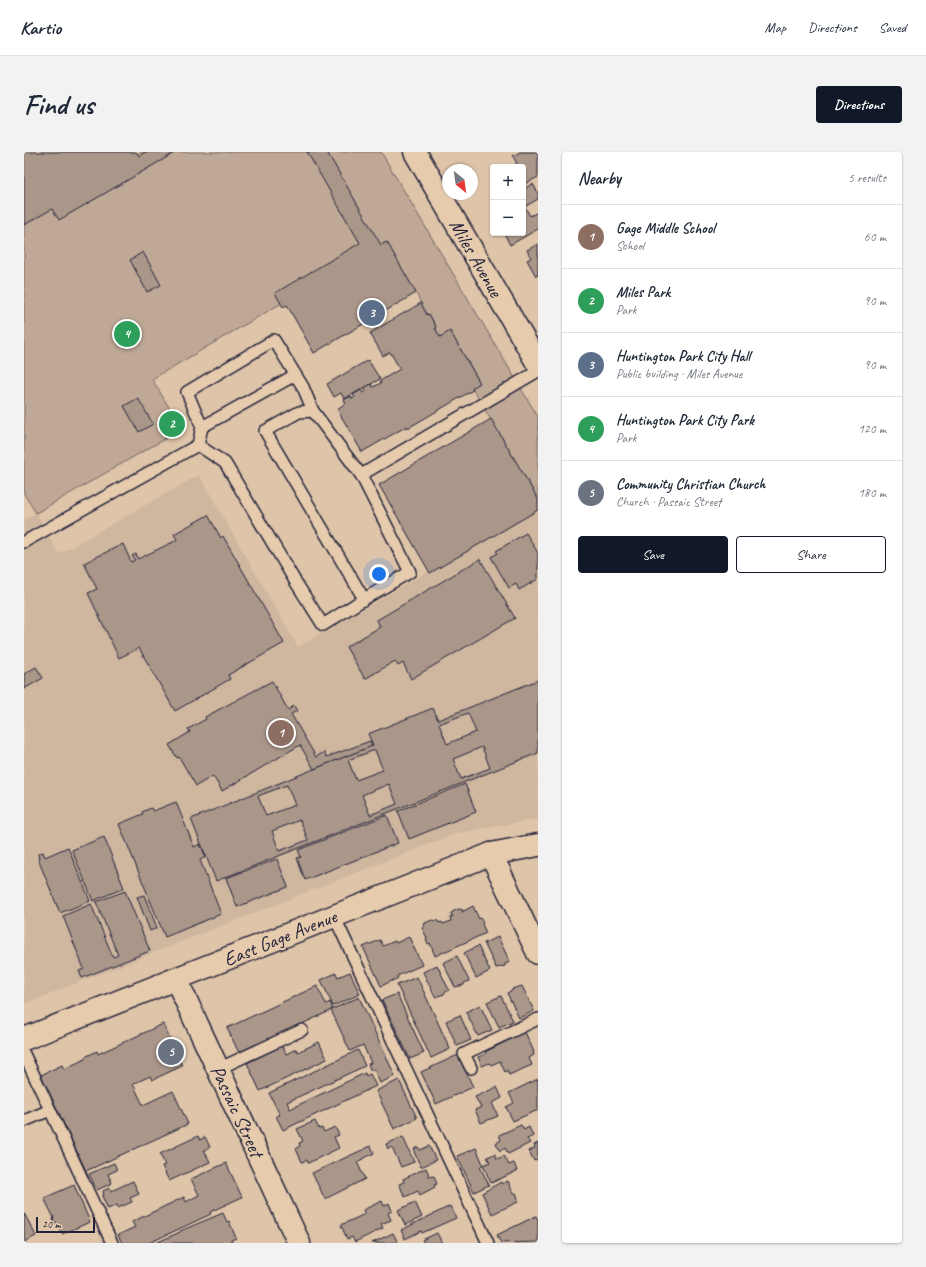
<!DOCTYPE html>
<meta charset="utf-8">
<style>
:root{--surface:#fff;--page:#f2f2f3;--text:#1f2937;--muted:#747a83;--line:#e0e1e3;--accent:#111827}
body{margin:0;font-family:Caveat,sans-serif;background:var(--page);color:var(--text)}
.controls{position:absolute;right:12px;top:12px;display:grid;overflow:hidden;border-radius:4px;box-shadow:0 1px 3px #0004}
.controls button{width:36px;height:36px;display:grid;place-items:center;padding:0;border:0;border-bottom:1px solid var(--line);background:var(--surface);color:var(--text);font:20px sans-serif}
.compass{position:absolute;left:418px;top:12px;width:36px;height:36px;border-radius:50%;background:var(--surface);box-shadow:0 1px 3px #0004;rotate:151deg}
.scale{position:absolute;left:12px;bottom:10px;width:59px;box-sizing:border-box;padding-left:4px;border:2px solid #22223b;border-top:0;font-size:11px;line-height:14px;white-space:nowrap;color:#22223b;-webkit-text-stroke:3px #e6cbad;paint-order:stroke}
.you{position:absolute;left:355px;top:422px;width:14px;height:14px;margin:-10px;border:3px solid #fff;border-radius:50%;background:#1a73e8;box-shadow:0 0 0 6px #1a73e833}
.badge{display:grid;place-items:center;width:26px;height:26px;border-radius:50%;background:var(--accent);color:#fff;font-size:13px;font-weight:700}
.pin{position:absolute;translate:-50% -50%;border:2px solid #fff;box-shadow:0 1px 4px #0006}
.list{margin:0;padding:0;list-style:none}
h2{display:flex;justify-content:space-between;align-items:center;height:52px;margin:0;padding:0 16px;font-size:17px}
h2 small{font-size:13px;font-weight:400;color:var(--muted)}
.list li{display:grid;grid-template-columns:26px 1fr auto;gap:12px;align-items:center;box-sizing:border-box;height:64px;padding:0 16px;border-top:1px solid var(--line)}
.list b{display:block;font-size:15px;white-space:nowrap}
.list p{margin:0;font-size:13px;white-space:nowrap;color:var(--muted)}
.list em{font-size:13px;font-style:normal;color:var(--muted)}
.actions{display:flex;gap:8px;padding:12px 16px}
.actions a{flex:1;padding:9px 0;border:1px solid var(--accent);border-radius:4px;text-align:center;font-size:14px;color:var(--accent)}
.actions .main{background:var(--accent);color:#fff}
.map{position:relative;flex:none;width:514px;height:1091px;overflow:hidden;border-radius:4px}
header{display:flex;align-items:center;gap:24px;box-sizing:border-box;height:56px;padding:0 20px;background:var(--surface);border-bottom:1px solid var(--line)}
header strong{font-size:19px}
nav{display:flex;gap:22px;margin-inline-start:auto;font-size:14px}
.intro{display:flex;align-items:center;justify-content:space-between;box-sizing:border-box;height:96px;padding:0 24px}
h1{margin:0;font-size:28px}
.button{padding:10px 18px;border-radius:4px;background:var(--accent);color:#fff;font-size:14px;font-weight:700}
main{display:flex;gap:24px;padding:0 24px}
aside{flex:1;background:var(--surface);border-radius:4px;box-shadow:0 1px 3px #0004}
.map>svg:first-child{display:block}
</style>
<header>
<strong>Kartio</strong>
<nav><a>Map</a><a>Directions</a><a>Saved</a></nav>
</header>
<div class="intro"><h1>Find us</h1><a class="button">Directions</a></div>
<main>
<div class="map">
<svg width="514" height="1091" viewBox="0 0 514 1091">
<rect width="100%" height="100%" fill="#dec4a8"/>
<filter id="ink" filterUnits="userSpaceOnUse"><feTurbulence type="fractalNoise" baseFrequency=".025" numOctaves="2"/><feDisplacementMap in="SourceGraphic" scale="8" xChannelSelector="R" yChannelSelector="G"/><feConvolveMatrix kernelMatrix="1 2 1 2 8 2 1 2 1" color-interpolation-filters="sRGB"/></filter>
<g filter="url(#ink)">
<path fill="#ceb69f" d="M175,323L274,495L514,356V667L430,682L0,852V368L12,361L35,402Z"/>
<path fill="#bfa996" stroke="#706668" d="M117,0H357L514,265V347L448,236L456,231L426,179L416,185L411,176L412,174L405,162L403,163L392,141L362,90L128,227L158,277L12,361L0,342V67Z"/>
<g fill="#aa978a" stroke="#22223b" fill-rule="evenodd">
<path d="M0,0H112L115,4L121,0H152L35,68L28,57L0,73Z"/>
<path d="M283,0H303L357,93L363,90L392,141L290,201L263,153L259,155L251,141L336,91Z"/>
<path d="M496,0H514V25L499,33V15H487L493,12L489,4Z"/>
<path d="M509,32L514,41V47L502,54L499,50V37Z"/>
<path d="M499,51L506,64L514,60V77L486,93L480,81H499Z"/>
<path d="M514,92V123L512,124L503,108L507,106L503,98Z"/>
<path d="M119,100L137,133L123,140L106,108Z"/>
<path d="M397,151L403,163L405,162L412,175L411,176L416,185L426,179L456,231L448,236L449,238L384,276L383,274L338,300L313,257L322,251L320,248L327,244L328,247L331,245L329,243L337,238L339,241L342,239L340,236L347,232L349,235L357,231L356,229L376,217L366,200L359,204L346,181Z"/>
<path d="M344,208L356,227L320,247L317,241L310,245L303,232Z"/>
<path d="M114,246L129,272L115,280L100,254Z"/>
<path d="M467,267L514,347V358L406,421L355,333Z"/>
<path d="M184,363L197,386L199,384L260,491L204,523L206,527L151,559L115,496L95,506L64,441L73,437L60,411L99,392L107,410L111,408L108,404L112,402L114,407L153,388L150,382Z"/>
<path d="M502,381L514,401V427L495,438L492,432L485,436L467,405L474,401L472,399Z"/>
<path d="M456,407L491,466L387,527L379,511L374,514L371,509L341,527L322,495L356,475L353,468Z"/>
<path d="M12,515L19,526L0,537V522Z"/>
<path d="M514,528V601L192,729L167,667L349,593L344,582L409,556L414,568ZM444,561L452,580L423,592L415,572ZM458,595L466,616L437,627L429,607ZM351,598L359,618L332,628L324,608ZM365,632L373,652L346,663L338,643ZM263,633L271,653L242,664L234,644ZM276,668L284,688L255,699L248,679Z"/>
<path d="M248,529L264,558L270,554L273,559L267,562L292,605L300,600L303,605L346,589L348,594L290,617L276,593L198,639L189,624L172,634L155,605L153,606L145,593L166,580L164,577L182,567L181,565Z"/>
<path d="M441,632L452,660L385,687L374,659Z"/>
<path d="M152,650L170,695L176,692L182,705L176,708L197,762L141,785L95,672L119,662L118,660L127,656L129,659Z"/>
<path d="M363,663L374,691L281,728L273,706L277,705L274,698Z"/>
<path d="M80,685L100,736L69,749L48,698Z"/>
<path d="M44,695L66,749L36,761L14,707H15L14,702L19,700L21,705Z"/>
<path d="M253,707L264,735L213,755L202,726Z"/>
<path d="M101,739L126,799L58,826L55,819L60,817L39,764L67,752L89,805L94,803L72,750Z"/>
<path d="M120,743L133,776L126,779L113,745Z"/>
<path d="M449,754L455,767L457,766L459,771L458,772L462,781L411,804L406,791L404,792L402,787L403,786L398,776L401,774H400L401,771L408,768L414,769L415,771L418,770L419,772L427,769L426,766L429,764L427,763L428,760L435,757L439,758L438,760Z"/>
<path d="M385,785L398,813L373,824L374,826L357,834L339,795L356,788L359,794L371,789L372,791Z"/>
<path d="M474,785L486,810L481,812V814L472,816L460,791Z"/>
<path d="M454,794L466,819L452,826L440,801Z"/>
<path d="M433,804L445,829L440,831V833L431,835L419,811Z"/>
<path d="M413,813L425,838L420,841V842L411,845L399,820Z"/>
<path d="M326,820L336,842L309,854L297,828L312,821L314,825Z"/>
<path d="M393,825L426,897L407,906L373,833Z"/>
<path d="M293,834L302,852L306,850L309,857L306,858V859L215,901L203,876Z"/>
<path d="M498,834L510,859L495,866L483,841L489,838L488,837Z"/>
<path d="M373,842L400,901L386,907L358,848Z"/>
<path d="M477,844L489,869L475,875L463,850Z"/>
<path d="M335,845L371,924L356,931L350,917L347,919L344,912L347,911L339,893L326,899L307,858Z"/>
<path d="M456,853L468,878L454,884L442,860Z"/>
<path d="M436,863L447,888L433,894L422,869Z"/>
<path d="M139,872L158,914L128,928L126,924L109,932L119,953L149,939L164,972L62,1019L17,923L38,913L40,917L61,907V905L73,899L74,902Z"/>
<path d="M501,880L510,900H509L510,903L505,906L508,913L485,923L483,918L481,920L476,909L467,913L465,911L458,914L454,905L462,902L461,900Z"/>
<path d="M295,890L303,907L236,939L223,911L258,894L262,902L272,897L274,900Z"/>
<path d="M334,898L341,914L263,950L266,957L341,921L342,924L346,922L352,934L259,978L252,964L256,963L245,941Z"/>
<path d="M434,903L449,935L412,952L397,920Z"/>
<path d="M514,927V958L489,969L482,955L490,951L485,941Z"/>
<path d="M375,928L393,966L370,977L352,939Z"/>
<path d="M473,935L478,946L468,951L474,964L457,971L451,958L457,955L451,945Z"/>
<path d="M291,969L295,977L298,976L300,980L311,975L315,983L310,985L315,996L284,1011L283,1008L278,1010L272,997L276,994L275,991L279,989L273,977Z"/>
<path d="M497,973L500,978L505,975L509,984L503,987L506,991L484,1002L481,996L476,999L472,991L477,988L475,983Z"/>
<path d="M174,984L176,988L181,985L186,995L180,998L186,1010L145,1029L138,1014L141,1013L136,1002Z"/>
<path d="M379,985L390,1010L377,1015L368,995L364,997L362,992Z"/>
<path d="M514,991V1007L510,1009L505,999L511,996L510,993Z"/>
<path d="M347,994L350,1001L333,1010L341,1027L301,1047L288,1021Z"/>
<path d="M405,994L412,1008L397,1015L390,1000L391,999L390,997L394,995L396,998Z"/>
<path d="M452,996L459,1012L456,1015L465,1033L450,1040L433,1004Z"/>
<path d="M471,1002L473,1007L480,1004L485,1013L490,1011L493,1019L467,1031L459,1013L466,1010L463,1005Z"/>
<path d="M90,1011L93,1018L84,1022L88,1031L73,1038L65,1022Z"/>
<path d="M202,1011L218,1045L186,1060L187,1062L125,1091H98L94,1083L111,1075L108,1070L160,1045L162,1050L175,1043L167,1027Z"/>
<path d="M402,1016L406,1025L410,1024L413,1032L410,1033L411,1035L396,1043L394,1039L381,1045L375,1032L380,1030L379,1027Z"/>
<path d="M109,1029L115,1042L106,1046L108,1050L94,1056L93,1053L84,1057L78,1044L80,1043L79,1039L85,1036L87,1039Z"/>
<path d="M484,1029L489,1041H492L494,1046L493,1048L494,1050L468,1062L458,1041L477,1030L478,1032Z"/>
<path d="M50,1033L66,1070L38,1082L32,1070H30L29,1067L30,1066L20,1046Z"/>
<path d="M358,1049L360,1054L365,1051L368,1059L364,1061L367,1068L357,1072L359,1076L331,1090L328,1085L323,1087L317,1073L341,1062L339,1058Z"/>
<path d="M391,1050L398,1065L381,1073L374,1058Z"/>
<path d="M426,1054L432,1066L398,1081L397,1079L381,1087L377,1078Z"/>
<path d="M0,1061L12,1084L0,1090Z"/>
<path d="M199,1061L203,1070L205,1069L212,1086L207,1088L208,1091H132L156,1080V1079Z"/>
<path d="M512,1064L514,1068V1090L477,1091L473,1083Z"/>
<path d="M369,1081L374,1091H348Z"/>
<path d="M413,1081L418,1091H400L398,1088Z"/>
</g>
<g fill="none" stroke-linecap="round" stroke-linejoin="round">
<defs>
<g id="service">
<path d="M289,259L337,323L386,420L340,447L241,279L275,260Z"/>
<path d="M178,275L271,223"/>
<path d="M174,293L201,311L271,429L299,473L340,447"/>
<path d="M337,323L514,219"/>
<path d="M0,390L174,293L178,275L163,240L250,188L279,235L289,259"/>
<path d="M310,764L464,1091"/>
<path d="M0,902L88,1091"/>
<path d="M447,916L440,902L514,867"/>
<path d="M194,917L278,878"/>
<path d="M0,969L26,958"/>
</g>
<g id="minor">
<path d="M467,702L514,801"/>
<path d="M152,827L275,1091"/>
</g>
<g id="secondary">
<path d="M391,0L514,212"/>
<path d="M0,887L467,702L514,693"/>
</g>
</defs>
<use href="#service" stroke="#22223b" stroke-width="14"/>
<use href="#minor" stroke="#22223b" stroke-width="25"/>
<use href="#secondary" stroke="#22223b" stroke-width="25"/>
<use href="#service" stroke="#e6cbad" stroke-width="11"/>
<use href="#minor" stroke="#e6cbad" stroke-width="22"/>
<use href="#secondary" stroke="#e6cbad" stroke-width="22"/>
</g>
</g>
<g text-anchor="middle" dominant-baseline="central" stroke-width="4" stroke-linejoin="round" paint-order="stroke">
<g font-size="20" fill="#22223b" stroke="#e6cbad">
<text transform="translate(452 106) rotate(60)">Miles Avenue</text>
<text transform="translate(256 786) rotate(-22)">East Gage Avenue</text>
<text transform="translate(213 959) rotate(65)">Passaic Street</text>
</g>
</g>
</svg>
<div class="controls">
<button>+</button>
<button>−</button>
</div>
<svg class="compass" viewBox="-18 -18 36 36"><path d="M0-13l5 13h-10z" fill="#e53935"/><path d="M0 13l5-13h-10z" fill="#747a83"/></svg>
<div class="scale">20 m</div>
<div class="you"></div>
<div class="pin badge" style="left:257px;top:581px;background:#8d6e63">1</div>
<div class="pin badge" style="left:148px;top:272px;background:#2e9e5b">2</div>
<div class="pin badge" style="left:348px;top:161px;background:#5c6f8a">3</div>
<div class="pin badge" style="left:103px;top:182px;background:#2e9e5b">4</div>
<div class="pin badge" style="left:147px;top:900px;background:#6b7280">5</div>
</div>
<aside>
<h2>Nearby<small>5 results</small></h2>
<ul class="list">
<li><span class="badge" style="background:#8d6e63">1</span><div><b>Gage Middle School</b><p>School</p></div><em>60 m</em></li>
<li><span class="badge" style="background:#2e9e5b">2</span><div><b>Miles Park</b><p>Park</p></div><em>90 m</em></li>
<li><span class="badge" style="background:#5c6f8a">3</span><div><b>Huntington Park City Hall</b><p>Public building · Miles Avenue</p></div><em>90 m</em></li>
<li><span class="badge" style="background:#2e9e5b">4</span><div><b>Huntington Park City Park</b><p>Park</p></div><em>120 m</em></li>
<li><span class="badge" style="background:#6b7280">5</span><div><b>Community Christian Church</b><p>Church · Passaic Street</p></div><em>180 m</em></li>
</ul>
<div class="actions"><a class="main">Save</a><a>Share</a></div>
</aside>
</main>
